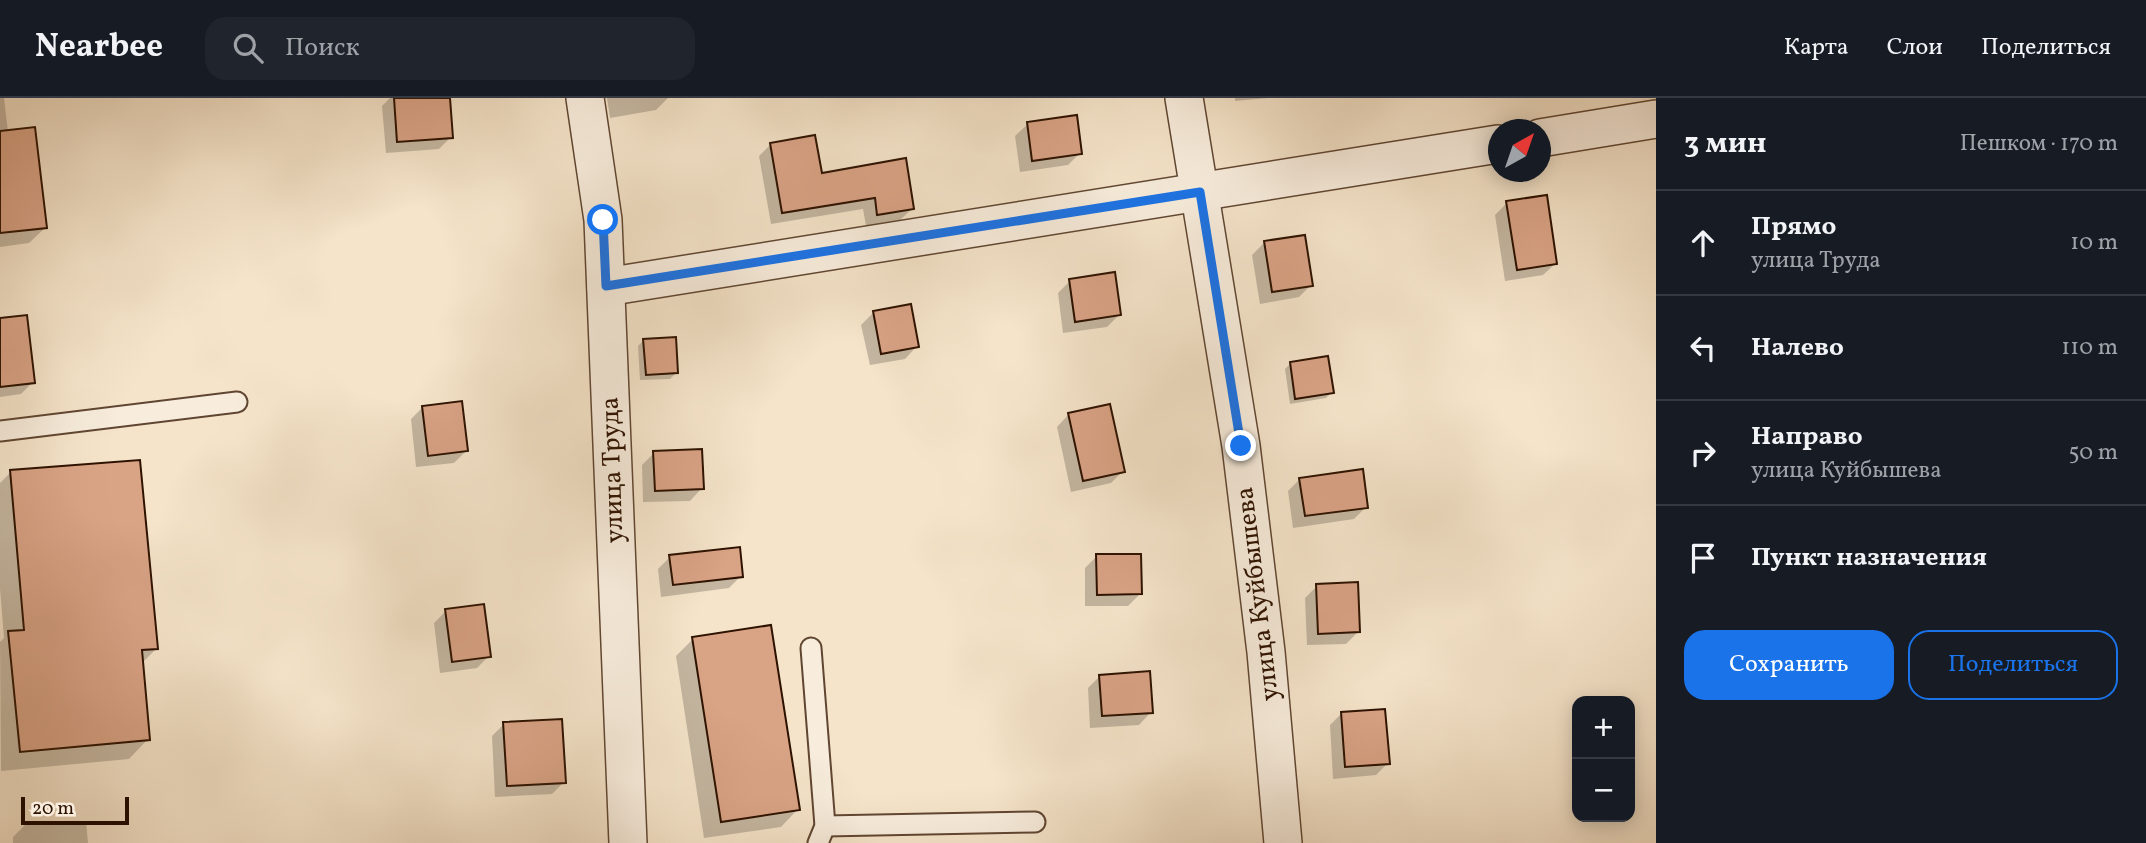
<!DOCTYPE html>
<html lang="ru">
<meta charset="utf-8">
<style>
:root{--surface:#171b24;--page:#20242c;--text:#f1f3f6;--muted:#9ea1a6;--line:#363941;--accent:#1a73e8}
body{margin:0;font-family:Vollkorn,serif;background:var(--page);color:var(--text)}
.controls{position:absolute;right:21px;bottom:21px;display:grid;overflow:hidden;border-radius:14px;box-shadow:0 4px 18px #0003}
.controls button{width:63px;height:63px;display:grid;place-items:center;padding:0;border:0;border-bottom:2px solid var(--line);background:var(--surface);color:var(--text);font:35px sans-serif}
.compass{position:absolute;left:1488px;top:21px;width:63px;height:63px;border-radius:50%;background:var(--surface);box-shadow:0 4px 18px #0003;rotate:40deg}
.scale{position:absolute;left:21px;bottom:18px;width:108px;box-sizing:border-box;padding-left:7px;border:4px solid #2e1200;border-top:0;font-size:19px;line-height:24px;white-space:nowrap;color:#2e1200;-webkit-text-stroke:5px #f8eddd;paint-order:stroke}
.stop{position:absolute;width:21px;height:21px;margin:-16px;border:5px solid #1a73e8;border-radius:50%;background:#fff}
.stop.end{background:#1a73e8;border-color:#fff;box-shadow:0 2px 7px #0008}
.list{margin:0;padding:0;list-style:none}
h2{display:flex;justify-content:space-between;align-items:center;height:91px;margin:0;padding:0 28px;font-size:30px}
h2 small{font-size:23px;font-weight:400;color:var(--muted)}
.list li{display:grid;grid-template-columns:46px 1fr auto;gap:21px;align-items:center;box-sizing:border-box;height:105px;padding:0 28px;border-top:2px solid var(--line)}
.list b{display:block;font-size:26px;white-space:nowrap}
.list p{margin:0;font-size:23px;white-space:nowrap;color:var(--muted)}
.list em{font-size:23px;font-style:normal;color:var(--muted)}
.actions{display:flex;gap:14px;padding:21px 28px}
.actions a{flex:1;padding:16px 0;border:2px solid var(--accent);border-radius:21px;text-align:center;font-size:24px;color:var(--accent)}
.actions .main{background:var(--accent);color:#fff}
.icon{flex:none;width:38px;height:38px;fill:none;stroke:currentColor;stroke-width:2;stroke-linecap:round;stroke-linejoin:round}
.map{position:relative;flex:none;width:1656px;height:745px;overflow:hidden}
header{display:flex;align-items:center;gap:42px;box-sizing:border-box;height:98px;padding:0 35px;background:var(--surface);border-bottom:2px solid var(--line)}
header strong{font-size:33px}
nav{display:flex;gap:38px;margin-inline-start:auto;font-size:24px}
.search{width:490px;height:63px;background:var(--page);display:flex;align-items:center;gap:18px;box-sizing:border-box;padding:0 24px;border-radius:21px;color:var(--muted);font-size:26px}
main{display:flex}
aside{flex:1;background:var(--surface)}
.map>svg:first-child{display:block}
</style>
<header>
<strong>Nearbee</strong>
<div class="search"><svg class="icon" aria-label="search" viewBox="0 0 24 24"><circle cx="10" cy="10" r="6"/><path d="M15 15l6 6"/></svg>Поиск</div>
<nav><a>Карта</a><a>Слои</a><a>Поделиться</a></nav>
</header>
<main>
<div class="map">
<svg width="1656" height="745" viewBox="0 0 1656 745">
<rect width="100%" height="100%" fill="#f5e4ca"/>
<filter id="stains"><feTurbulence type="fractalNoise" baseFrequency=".00286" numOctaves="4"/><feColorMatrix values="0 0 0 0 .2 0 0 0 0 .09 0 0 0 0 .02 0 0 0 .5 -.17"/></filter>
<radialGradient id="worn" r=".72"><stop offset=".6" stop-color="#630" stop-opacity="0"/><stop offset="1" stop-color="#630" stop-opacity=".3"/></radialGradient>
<g fill="#0003">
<path d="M0,0H4L8,34L45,130L29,145L0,149Z"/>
<path d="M390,0H448L451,39L439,51L386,55L382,8Z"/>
<path d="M607,0H668L656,12L610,20Z"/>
<path d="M1235,0H1268L1235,3Z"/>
<path d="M1028,26L1080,55L1068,67L1020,74L1015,38Z"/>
<path d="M771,46L820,77L913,110L900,122L866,128L863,111L771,126L759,58Z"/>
<path d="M1507,105L1556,165L1543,177L1505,183L1495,117Z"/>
<path d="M1264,145L1311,187L1299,199L1260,206L1252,157Z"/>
<path d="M1070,183L1119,217L1107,229L1063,235L1058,195Z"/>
<path d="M874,214L917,248L905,261L870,267L861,227Z"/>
<path d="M0,222L33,284L21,296L0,299Z"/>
<path d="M644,242L676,275L670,281L640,282L638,248Z"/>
<path d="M1291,265L1332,294L1326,300L1290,306L1285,271Z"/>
<path d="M423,309L466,353L454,365L416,369L411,321Z"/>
<path d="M1069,316L1123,373L1111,385L1071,394L1057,329Z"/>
<path d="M654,355L702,390L690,403L643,404L642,367Z"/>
<path d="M11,374L156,551L141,566L148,641L129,661L1,673L0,544L4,540L0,491V385Z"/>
<path d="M1300,381L1366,409L1354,421L1293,430L1288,393Z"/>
<path d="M1097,458L1140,496L1128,508H1085V470Z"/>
<path d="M670,459L741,478L729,490L661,499L658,471Z"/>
<path d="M1317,488L1358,534L1346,546L1307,547L1305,500Z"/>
<path d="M446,513L489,558L477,570L440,575L434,525Z"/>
<path d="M693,541L798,711L781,729L704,740L676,558Z"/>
<path d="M1100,578L1151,614L1139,627L1090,630L1088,590Z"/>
<path d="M1342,615L1388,665L1376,677L1333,681L1330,627Z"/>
<path d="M504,626L564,684L552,696L495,699L492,638Z"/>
<path d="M86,723L88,745H13V739L25,727Z"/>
</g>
<g fill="#d9a386" stroke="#2e1200" stroke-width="2">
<path d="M394,0H450L453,40L397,44Z"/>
<path d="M1077,17L1082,56L1032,63L1027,24Z"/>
<path d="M35,29L47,130L0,135V33Z"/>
<path d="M815,37L822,75L906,60L914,111L877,117L875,100L782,115L770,45Z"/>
<path d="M1547,97L1557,166L1517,172L1506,103Z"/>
<path d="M1305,137L1313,188L1272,194L1264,143Z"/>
<path d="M1115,174L1121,217L1075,224L1069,181Z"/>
<path d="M911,206L919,249L881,256L873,213Z"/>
<path d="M27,217L35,285L0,289V220Z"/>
<path d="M676,239L678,275L646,277L643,241Z"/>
<path d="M1328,258L1334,295L1295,301L1290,264Z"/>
<path d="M462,303L468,353L428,358L422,308Z"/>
<path d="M1110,306L1125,374L1083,383L1068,315Z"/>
<path d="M702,351L704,391L655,393L653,353Z"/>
<path d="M140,362L158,551L142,552L150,642L20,654L8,533L24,532L10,372Z"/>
<path d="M1363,371L1368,410L1305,418L1299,380Z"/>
<path d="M740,449L743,479L673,487L669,457Z"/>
<path d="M1096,456H1141L1142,496L1097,497Z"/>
<path d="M1358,484L1360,534L1318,536L1316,486Z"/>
<path d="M484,506L491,559L452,564L445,511Z"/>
<path d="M771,527L800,712L721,724L692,539Z"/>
<path d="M1150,573L1153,615L1102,618L1099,577Z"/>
<path d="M1385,611L1390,666L1345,669L1341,614Z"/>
<path d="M562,621L566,685L507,688L503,624Z"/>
</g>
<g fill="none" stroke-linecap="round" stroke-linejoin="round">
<defs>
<g id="lane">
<path d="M0,333L237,304"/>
<path d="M811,550L825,728L818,745"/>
<path d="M825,728L1035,724"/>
</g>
<g id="street">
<path d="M585,0L603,122L628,745"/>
<path d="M1184,0L1241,348L1266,554L1283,745"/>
<path d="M1540,40L1656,21"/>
<path d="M606,189L1498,46"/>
</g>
</defs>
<use href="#lane" stroke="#604632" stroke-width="23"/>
<use href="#street" stroke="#604632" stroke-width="40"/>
<use href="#lane" stroke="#f8eddd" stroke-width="19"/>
<use href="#street" stroke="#f8eddd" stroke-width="37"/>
</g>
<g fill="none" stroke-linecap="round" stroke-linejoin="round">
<path stroke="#1a73e8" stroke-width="9" d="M603,122L606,188L1200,94L1241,348"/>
</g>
<g text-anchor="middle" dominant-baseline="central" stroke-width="6" stroke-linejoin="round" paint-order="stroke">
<g font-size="26" fill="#2e1200" stroke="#f8eddd">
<text transform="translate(613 372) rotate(-92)">улица Труда</text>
<text transform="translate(1258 496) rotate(-97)">улица Куйбышева</text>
</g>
</g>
<rect width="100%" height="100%" filter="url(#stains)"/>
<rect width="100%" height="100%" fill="url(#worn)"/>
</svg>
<div class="controls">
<button>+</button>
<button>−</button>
</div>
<svg class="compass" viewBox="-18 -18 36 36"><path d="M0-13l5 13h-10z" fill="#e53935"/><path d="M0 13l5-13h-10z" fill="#9ea1a6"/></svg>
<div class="scale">20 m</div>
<div class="stop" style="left:603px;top:122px"></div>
<div class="stop end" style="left:1241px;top:348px"></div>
</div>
<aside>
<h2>3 мин<small>Пешком · 170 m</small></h2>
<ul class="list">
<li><svg class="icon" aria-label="ahead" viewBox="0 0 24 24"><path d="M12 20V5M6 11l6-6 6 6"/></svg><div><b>Прямо</b><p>улица Труда</p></div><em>10 m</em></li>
<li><svg class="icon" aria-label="left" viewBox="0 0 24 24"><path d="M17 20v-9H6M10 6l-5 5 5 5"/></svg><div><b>Налево</b></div><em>110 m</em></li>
<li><svg class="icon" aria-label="right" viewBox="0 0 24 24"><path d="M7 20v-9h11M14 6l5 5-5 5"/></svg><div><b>Направо</b><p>улица Куйбышева</p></div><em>50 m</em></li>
<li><svg class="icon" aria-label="arrive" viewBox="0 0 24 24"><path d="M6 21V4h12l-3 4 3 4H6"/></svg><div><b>Пункт назначения</b></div></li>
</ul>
<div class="actions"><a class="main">Сохранить</a><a>Поделиться</a></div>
</aside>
</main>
